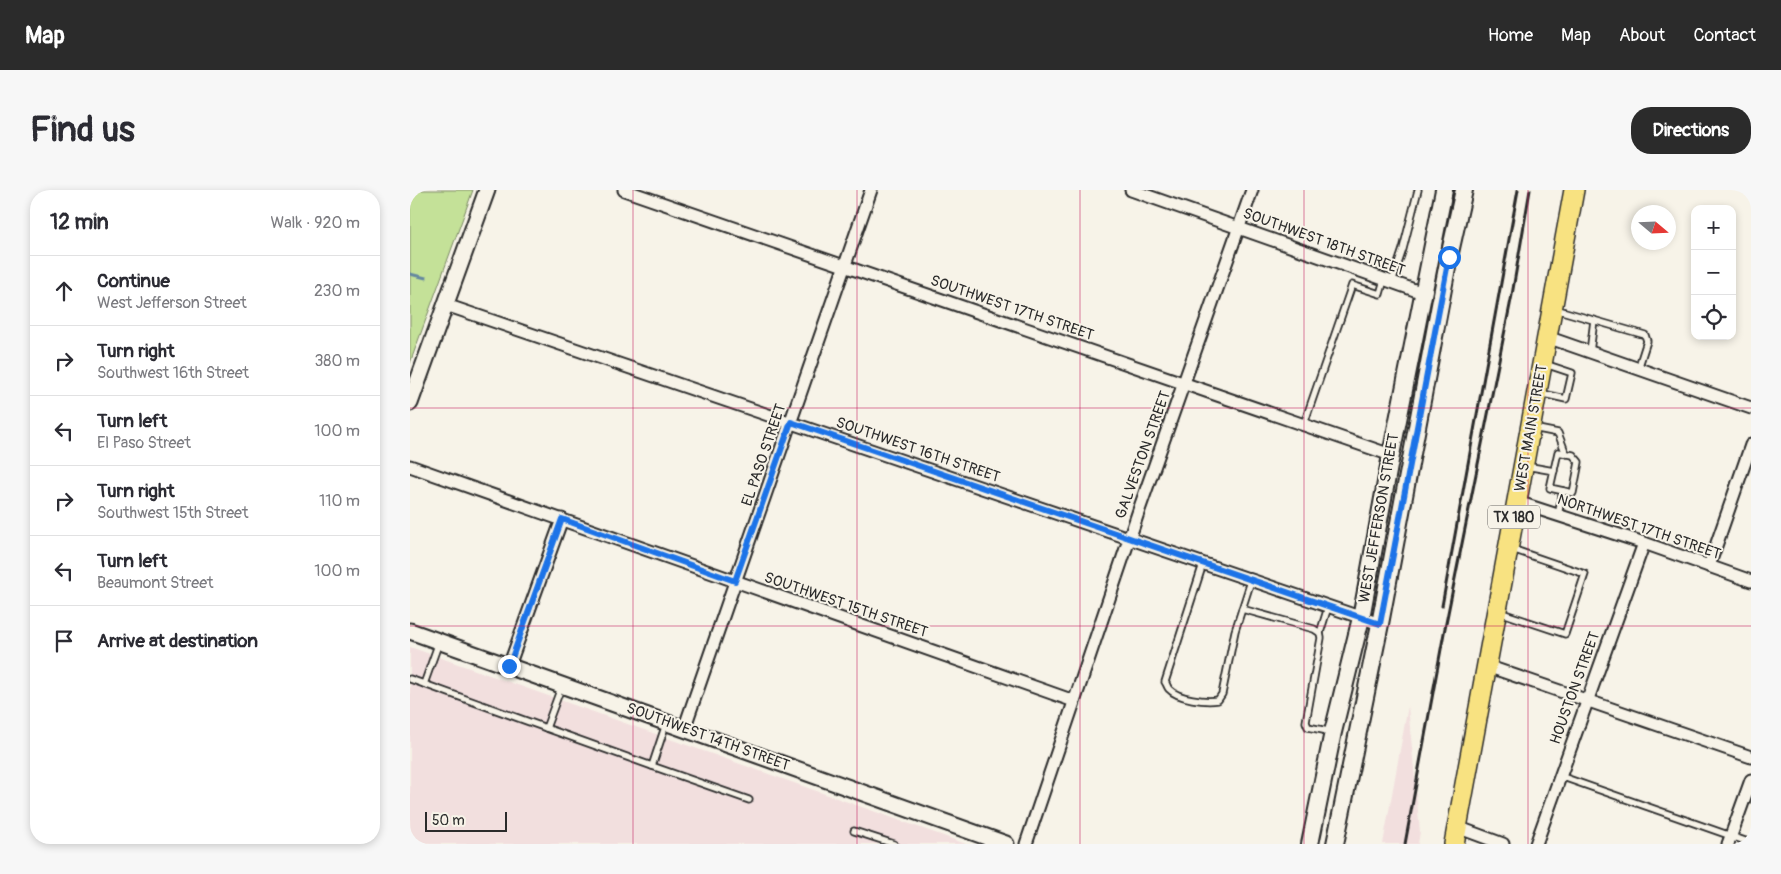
<!DOCTYPE html>
<meta charset="utf-8">
<style>
:root{--surface:#fff;--page:#f7f7f7;--text:#2b2b33;--muted:#7c7c81;--line:#e1e1e2;--accent:#2b2b2b}
body{margin:0;font-family:Pangolin,sans-serif;background:var(--page);color:var(--text)}
.controls{position:absolute;right:15px;top:15px;display:grid;overflow:hidden;border-radius:10px;box-shadow:0 2px 8px #0003}
.controls button{width:45px;height:45px;display:grid;place-items:center;padding:0;border:0;border-bottom:1px solid var(--line);background:var(--surface);color:var(--text);font:25px sans-serif}
.compass{position:absolute;left:1221px;top:15px;width:45px;height:45px;border-radius:50%;background:var(--surface);box-shadow:0 2px 8px #0003;rotate:109deg}
.scale{position:absolute;left:15px;bottom:12px;width:82px;box-sizing:border-box;padding-left:5px;border:2px solid #2b2b2b;border-top:0;font-size:14px;line-height:18px;white-space:nowrap;color:#2b2b2b;-webkit-text-stroke:4px #f7f3e8;paint-order:stroke}
.stop{position:absolute;width:15px;height:15px;margin:-11px;border:4px solid #1a73e8;border-radius:50%;background:#fff}
.stop.end{background:#1a73e8;border-color:#fff;box-shadow:0 1px 5px #0008}
.list{margin:0;padding:0;list-style:none}
h2{display:flex;justify-content:space-between;align-items:center;height:65px;margin:0;padding:0 20px;font-size:21px}
h2 small{font-size:16px;font-weight:400;color:var(--muted)}
.list li{display:grid;grid-template-columns:32px 1fr auto;gap:15px;align-items:center;box-sizing:border-box;height:70px;padding:0 20px;border-top:1px solid var(--line)}
.list b{display:block;font-size:19px;white-space:nowrap}
.list p{margin:0;font-size:16px;white-space:nowrap;color:var(--muted)}
.list em{font-size:16px;font-style:normal;color:var(--muted)}
.icon{flex:none;width:28px;height:28px;fill:none;stroke:currentColor;stroke-width:2;stroke-linecap:round;stroke-linejoin:round}
.map{position:relative;flex:none;width:1341px;height:654px;overflow:hidden;border-radius:20px}
header{display:flex;align-items:center;gap:30px;box-sizing:border-box;height:70px;padding:0 25px;background:var(--accent);color:#fff}
header strong{font-size:24px}
nav{display:flex;gap:28px;margin-inline-start:auto;font-size:18px}
.intro{display:flex;align-items:center;justify-content:space-between;box-sizing:border-box;height:120px;padding:0 30px}
h1{margin:0;font-size:35px}
.button{padding:12px 22px;border-radius:20px;background:var(--accent);color:#fff;font-size:18px;font-weight:700}
main{display:flex;gap:30px;padding:0 30px}
aside{flex:1;background:var(--surface);border-radius:20px;box-shadow:0 2px 8px #0003}
.map>svg:first-child{display:block}
</style>
<header>
<strong>Map</strong>
<nav><a>Home</a><a>Map</a><a>About</a><a>Contact</a></nav>
</header>
<div class="intro"><h1>Find us</h1><a class="button">Directions</a></div>
<main>
<aside>
<h2>12 min<small>Walk · 920 m</small></h2>
<ul class="list">
<li><svg class="icon" aria-label="ahead" viewBox="0 0 24 24"><path d="M12 20V5M6 11l6-6 6 6"/></svg><div><b>Continue</b><p>West Jefferson Street</p></div><em>230 m</em></li>
<li><svg class="icon" aria-label="right" viewBox="0 0 24 24"><path d="M7 20v-9h11M14 6l5 5-5 5"/></svg><div><b>Turn right</b><p>Southwest 16th Street</p></div><em>380 m</em></li>
<li><svg class="icon" aria-label="left" viewBox="0 0 24 24"><path d="M17 20v-9H6M10 6l-5 5 5 5"/></svg><div><b>Turn left</b><p>El Paso Street</p></div><em>100 m</em></li>
<li><svg class="icon" aria-label="right" viewBox="0 0 24 24"><path d="M7 20v-9h11M14 6l5 5-5 5"/></svg><div><b>Turn right</b><p>Southwest 15th Street</p></div><em>110 m</em></li>
<li><svg class="icon" aria-label="left" viewBox="0 0 24 24"><path d="M17 20v-9H6M10 6l-5 5 5 5"/></svg><div><b>Turn left</b><p>Beaumont Street</p></div><em>100 m</em></li>
<li><svg class="icon" aria-label="arrive" viewBox="0 0 24 24"><path d="M6 21V4h12l-3 4 3 4H6"/></svg><div><b>Arrive at destination</b></div></li>
</ul>
</aside>
<div class="map">
<svg width="1341" height="654" viewBox="0 0 1341 654">
<rect width="100%" height="100%" fill="#f7f3e8"/>
<filter id="ink" filterUnits="userSpaceOnUse"><feTurbulence type="fractalNoise" baseFrequency=".02" numOctaves="2"/><feDisplacementMap in="SourceGraphic" scale="10" xChannelSelector="R" yChannelSelector="G"/><feConvolveMatrix kernelMatrix="1 2 1 2 8 2 1 2 1" color-interpolation-filters="sRGB"/></filter>
<g filter="url(#ink)">
<g fill="#f2dfde">
<path d="M0,457L556,654H0Z"/>
<path d="M998,516L1010,642L1008,654H973Z"/>
</g>
<path fill="#c4e198" stroke="#788662" d="M0,0H63L0,173Z"/>
<g fill="none" stroke-linecap="round" stroke-linejoin="round">
<path stroke="#65889f" stroke-width="3" d="M0,84L16,88"/>
<defs>
<g id="service">
<path d="M982,92L993,59L1008,0"/>
<path d="M1145,119L1235,145L1237,151L1228,179"/>
<path d="M1180,162L1184,130"/>
<path d="M1129,203L1156,209L1162,183L1135,174"/>
<path d="M894,234L942,95L970,104L974,90"/>
<path d="M1123,238L1148,243L1156,264"/>
<path d="M1148,262L1163,265L1169,272L1163,303L1140,298Z"/>
<path d="M1116,276L1144,281"/>
<path d="M1148,325L1153,301"/>
<path d="M793,374L755,492C757,494 757,497 759,499C768,509 796,512 808,510L812,504L825,441L841,391"/>
<path d="M832,419L904,439L910,443L911,448L896,532L898,537L923,542"/>
<path d="M1089,422L1155,444L1175,384L1102,359"/>
<path d="M910,443L918,417"/>
<path d="M0,489L14,494L29,452"/>
<path d="M14,494L136,538L152,495"/>
<path d="M256,534L242,576L339,610"/>
<path d="M136,538L242,576"/>
<path d="M1150,586L1341,653"/>
<path d="M444,641L484,654"/>
</g>
<g id="minor">
<path d="M214,0L981,265"/>
<path d="M721,0L1013,103"/>
<path d="M36,115L970,434"/>
<path d="M1137,147L1341,218"/>
<path d="M0,276L664,511"/>
<path d="M1107,312L1234,353L1341,391"/>
<path d="M1299,376L1341,255"/>
<path d="M99,476L152,329"/>
<path d="M1077,476L1341,567"/>
<path d="M274,539L461,0"/>
<path d="M1047,637L1093,654"/>
<path d="M616,654L729,320L842,0"/>
<path d="M1126,654L1234,353"/>
<path d="M1318,654L1341,590"/>
</g>
<g id="tertiary">
<path d="M0,213L77,0"/>
<path d="M0,441L596,654"/>
</g>
<g id="secondary">
<path d="M900,654L923,542L951,428L981,265L1034,0"/>
<path d="M925,654L970,434L1039,67L1054,0"/>
</g>
<path id="primary" d="M1044,654L1164,0"/>
</defs>
<use href="#service" stroke="#2b2b2b" stroke-width="9"/>
<use href="#minor" stroke="#2b2b2b" stroke-width="15"/>
<use href="#tertiary" stroke="#2b2b2b" stroke-width="19"/>
<use href="#secondary" stroke="#2b2b2b" stroke-width="20"/>
<use href="#primary" stroke="#2b2b2b" stroke-width="22"/>
<use href="#service" stroke="#f7f3e8" stroke-width="5.5"/>
<use href="#minor" stroke="#f7f3e8" stroke-width="11"/>
<use href="#tertiary" stroke="#f7f3e8" stroke-width="15"/>
<use href="#secondary" stroke="#f7f3e8" stroke-width="16"/>
<use href="#primary" stroke="#f8e281" stroke-width="19"/>
<g stroke="#2b2b2b" stroke-width="3">
<path d="M1032,416L1108,0"/>
<path d="M995,654L1034,443L1102,105L1120,0"/>
</g>
</g>
</g>
<g fill="none" stroke-linecap="round" stroke-linejoin="round" filter="url(#ink)">
<path stroke="#1a73e8" stroke-width="6" d="M99,476L152,329L325,391L381,232L970,434L1039,67"/>
</g>
<path fill="none" stroke="#c2185b" stroke-width="1" stroke-opacity="0.55" d="M223,0V654M447,0V654M670,0V654M894,0V654M1118,0V654M0,218H1341M0,436H1341"/>
<g text-anchor="middle" dominant-baseline="central" stroke-width="4" stroke-linejoin="round" paint-order="stroke">
<rect fill="#f7f3e8" stroke="#686764" stroke-width="1" x="1078" y="315.5" width="52" height="23" rx="4"/>
<g font-size="14" font-weight="bold" fill="#2b2b2b">
<text x="1104" y="327">TX 180</text>
</g>
<g font-size="15" fill="#2b2b2b" stroke="#f7f3e8">
<text transform="translate(914 52) rotate(20)">SOUTHWEST 18TH STREET</text>
<text transform="translate(602 118) rotate(19)">SOUTHWEST 17TH STREET</text>
<text transform="translate(1121 238) rotate(-80)">WEST MAIN STREET</text>
<text transform="translate(508 260) rotate(19)">SOUTHWEST 16TH STREET</text>
<text transform="translate(354 265) rotate(-71)">EL PASO STREET</text>
<text transform="translate(733 265) rotate(-70)">GALVESTON STREET</text>
<text transform="translate(969 328) rotate(-80)">WEST JEFFERSON STREET</text>
<text transform="translate(1229 337) rotate(19)">NORTHWEST 17TH STREET</text>
<text transform="translate(436 415) rotate(19)">SOUTHWEST 15TH STREET</text>
<text transform="translate(1165 498) rotate(-70)">HOUSTON STREET</text>
<text transform="translate(298 547) rotate(20)">SOUTHWEST 14TH STREET</text>
</g>
</g>
</svg>
<div class="controls">
<button>+</button>
<button>−</button>
<button><svg class="icon" aria-label="locate" viewBox="0 0 24 24"><circle cx="12" cy="12" r="6"/><path d="M12 2v4M12 18v4M2 12h4M18 12h4"/></svg></button>
</div>
<svg class="compass" viewBox="-18 -18 36 36"><path d="M0-13l5 13h-10z" fill="#e53935"/><path d="M0 13l5-13h-10z" fill="#7c7c81"/></svg>
<div class="scale">50 m</div>
<div class="stop" style="left:1039px;top:67px"></div>
<div class="stop end" style="left:99px;top:476px"></div>
</div>
</main>
